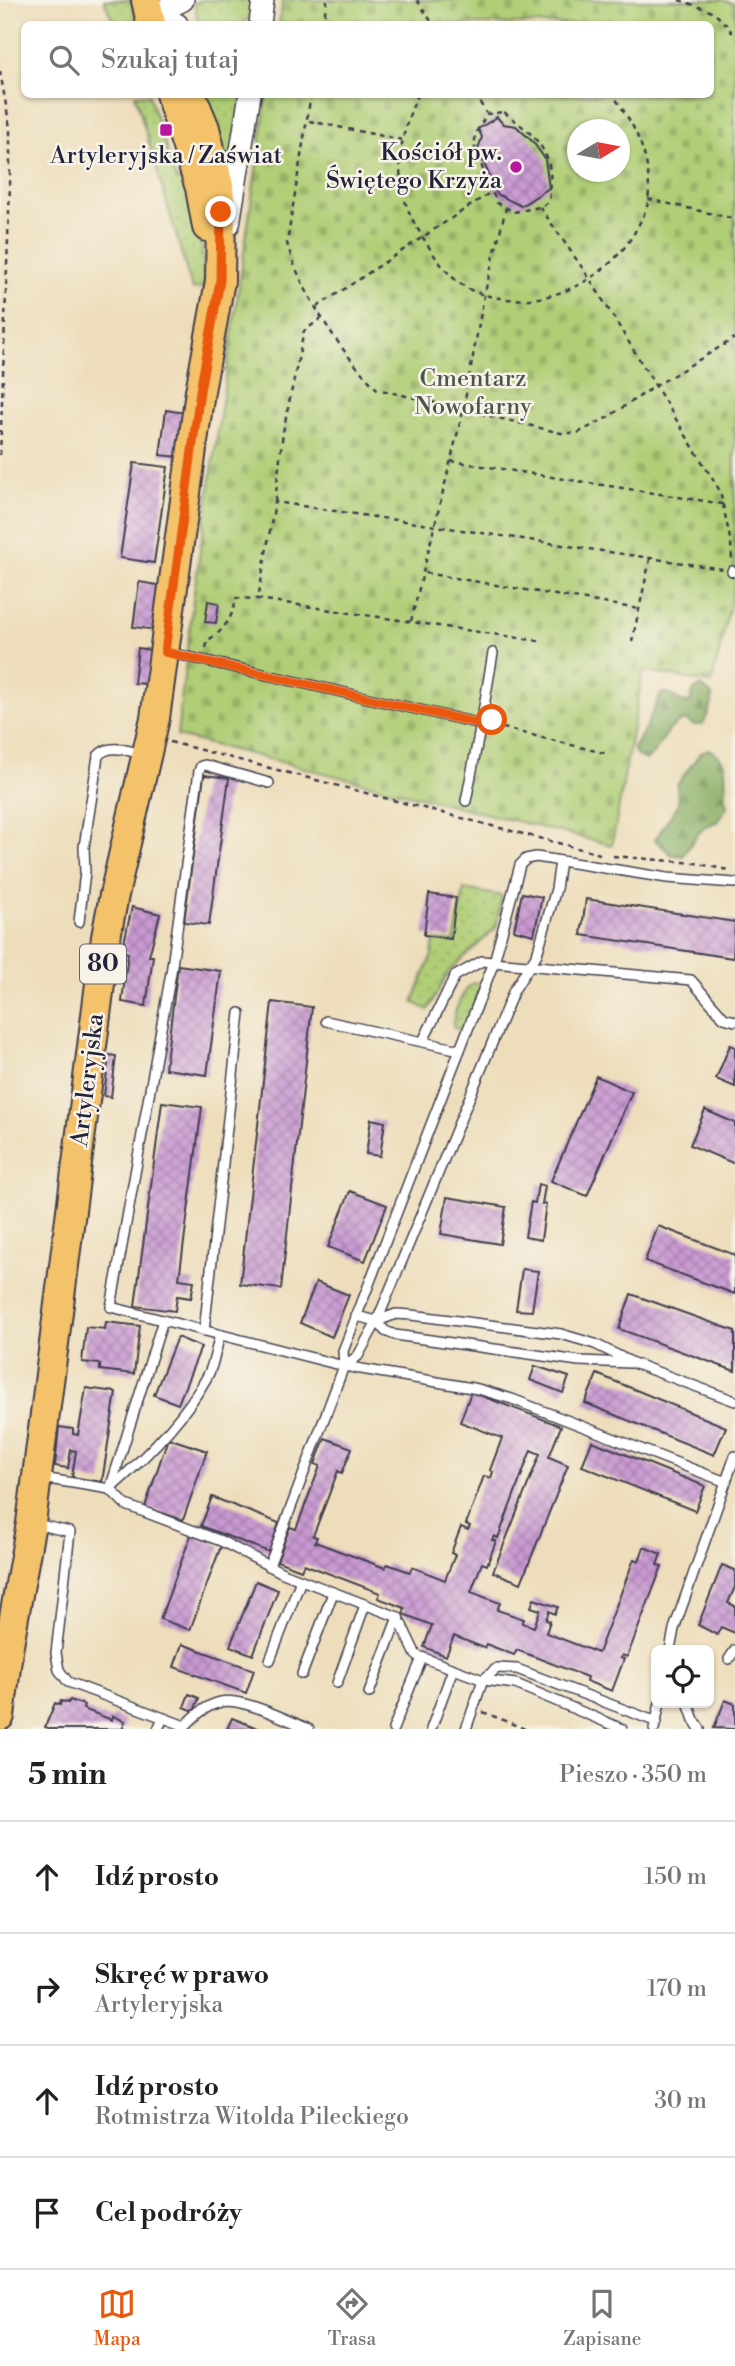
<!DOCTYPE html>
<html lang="pl">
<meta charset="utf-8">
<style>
:root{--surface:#fff;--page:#f6f6f6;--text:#202124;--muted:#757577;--line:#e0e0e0;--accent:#ea580c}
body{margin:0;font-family:"Libre Bodoni",serif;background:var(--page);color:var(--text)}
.controls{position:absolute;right:21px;bottom:21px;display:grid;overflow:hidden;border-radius:10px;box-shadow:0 2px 5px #0004}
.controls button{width:63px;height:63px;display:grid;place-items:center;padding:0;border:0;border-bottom:2px solid var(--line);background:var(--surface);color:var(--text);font:35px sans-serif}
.compass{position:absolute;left:567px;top:119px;width:63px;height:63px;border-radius:50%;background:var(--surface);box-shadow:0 2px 5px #0004;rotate:80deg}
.stop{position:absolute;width:21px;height:21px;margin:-16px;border:5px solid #ea580c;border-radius:50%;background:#fff}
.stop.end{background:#ea580c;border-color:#fff;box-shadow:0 2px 7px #0008}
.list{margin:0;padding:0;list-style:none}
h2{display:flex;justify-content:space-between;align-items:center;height:91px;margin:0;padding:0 28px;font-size:30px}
h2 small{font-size:23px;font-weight:400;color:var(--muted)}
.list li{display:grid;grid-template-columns:46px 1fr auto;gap:21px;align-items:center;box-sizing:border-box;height:112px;padding:0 28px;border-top:2px solid var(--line)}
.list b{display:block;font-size:26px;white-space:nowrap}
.list p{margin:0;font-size:23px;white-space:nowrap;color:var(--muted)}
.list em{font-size:23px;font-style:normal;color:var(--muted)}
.icon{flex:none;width:38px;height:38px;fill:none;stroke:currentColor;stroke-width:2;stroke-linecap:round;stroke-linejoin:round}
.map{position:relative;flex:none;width:735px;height:1729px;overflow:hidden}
.search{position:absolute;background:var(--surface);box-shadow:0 2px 5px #0004;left:21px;right:21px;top:21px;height:77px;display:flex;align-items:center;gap:18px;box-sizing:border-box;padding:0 24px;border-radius:10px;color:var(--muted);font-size:26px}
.sheet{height:539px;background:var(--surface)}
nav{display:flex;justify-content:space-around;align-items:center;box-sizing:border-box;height:98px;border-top:2px solid var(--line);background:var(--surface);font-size:19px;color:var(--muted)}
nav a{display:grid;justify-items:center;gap:4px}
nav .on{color:var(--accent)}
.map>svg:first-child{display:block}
</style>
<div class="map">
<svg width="735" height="1729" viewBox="0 0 735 1729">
<defs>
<pattern id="grass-dots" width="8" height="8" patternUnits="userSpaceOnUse" patternTransform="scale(1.75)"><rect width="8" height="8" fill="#b0ce76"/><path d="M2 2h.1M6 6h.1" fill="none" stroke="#97b167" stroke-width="1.8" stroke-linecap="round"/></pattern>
<pattern id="forest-firs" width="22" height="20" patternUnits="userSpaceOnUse" patternTransform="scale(1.75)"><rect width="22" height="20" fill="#8cb167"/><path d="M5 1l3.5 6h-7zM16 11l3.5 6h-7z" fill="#729056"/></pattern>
<pattern id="cemetery-stones" width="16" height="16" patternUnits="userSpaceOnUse" patternTransform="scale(1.75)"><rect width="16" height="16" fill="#b0ce76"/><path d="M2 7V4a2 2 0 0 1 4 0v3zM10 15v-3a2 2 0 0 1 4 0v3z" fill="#97b167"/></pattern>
<pattern id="building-cross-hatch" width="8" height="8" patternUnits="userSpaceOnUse" patternTransform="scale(1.75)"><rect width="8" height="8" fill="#c99ad2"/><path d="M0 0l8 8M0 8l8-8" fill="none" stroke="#a37dac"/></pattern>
</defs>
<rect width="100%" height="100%" fill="#f7f3e8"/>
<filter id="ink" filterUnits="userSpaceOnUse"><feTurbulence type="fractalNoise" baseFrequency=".0143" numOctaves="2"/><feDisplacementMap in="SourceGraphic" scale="14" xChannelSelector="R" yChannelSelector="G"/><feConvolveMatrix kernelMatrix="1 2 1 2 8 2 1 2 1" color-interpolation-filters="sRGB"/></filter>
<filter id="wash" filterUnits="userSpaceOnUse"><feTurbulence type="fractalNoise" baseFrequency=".00686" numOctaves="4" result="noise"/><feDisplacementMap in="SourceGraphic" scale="28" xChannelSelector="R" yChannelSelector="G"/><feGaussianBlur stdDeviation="1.57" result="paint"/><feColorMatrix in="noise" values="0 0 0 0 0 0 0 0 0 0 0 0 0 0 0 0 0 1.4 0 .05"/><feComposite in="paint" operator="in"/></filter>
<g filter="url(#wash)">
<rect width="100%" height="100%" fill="#edddba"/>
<g fill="url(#grass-dots)" stroke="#697858" stroke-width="2">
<path d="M104,0H131L138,24H114Z"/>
<path d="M202,0H251L254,13L242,24H206L198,22L194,3Z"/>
<path d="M135,95H149L177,181L183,180L200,225L205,285L202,288L192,289Z"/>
<path d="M199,95H243L227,190Z"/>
<path d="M464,889L502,896L496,928L449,971L428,1010L413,1002L432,955L434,940L454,942Z"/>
<path d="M473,983L480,984V987L466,1027L459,1030L453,1026C453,1013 462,991 473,983Z"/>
</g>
<g fill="url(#forest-firs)" stroke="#576a51" stroke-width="2">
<path d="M701,686L712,695V704L703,725H693L686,720C667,723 661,748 647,760L637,756L633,748C646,732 652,712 661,694L666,692L684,703L690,702L694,690Z"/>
<path d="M708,749C735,760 721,781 727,807L717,822C700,825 692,843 683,856L672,855L655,840L678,804L677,785L700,753Z"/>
</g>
<path fill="url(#cemetery-stones)" stroke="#697858" stroke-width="2" fill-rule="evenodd" d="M283,0H722L735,4V583L712,683L643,671L612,845L177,736L194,593L267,95L710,94V24H279ZM578,130H620V172H578Z"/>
<g id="blocks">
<g fill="url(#building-cross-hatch)">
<path d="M497,117L503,124L516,126L533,142L545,159L549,188L521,206L497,194L478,149L482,137L478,129Z"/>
<path d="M166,410L185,413L179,457L160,455Z"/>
<path d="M134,463L168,467L154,563L120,558Z"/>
<path d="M139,582L163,586L157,630L133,627Z"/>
<path d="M208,601L219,603L216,623L205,622Z"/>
<path d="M138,648L151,650L147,684L134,683Z"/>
<path d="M204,775L229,778L209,925L184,922Z"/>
<path d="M522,893L542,897L534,935L514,930Z"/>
<path d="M429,894L456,898L451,939L424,935Z"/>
<path d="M586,899L735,922L733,958L581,935Z"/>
<path d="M132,907L160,914L149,956H153L146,1006L122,1002L128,953L122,951Z"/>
<path d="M178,965L221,971L207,1075L165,1069Z"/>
<path d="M272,1002L312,1007L281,1289L240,1284Z"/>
<path d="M730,1045L735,1047V1087L716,1079Z"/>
<path d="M109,1055L116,1056L111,1097L104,1096Z"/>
<path d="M596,1076L632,1092L587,1196L551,1181Z"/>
<path d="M162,1102L202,1107L179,1279L194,1281L191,1298L177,1296L175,1311L135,1306Z"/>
<path d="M705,1110L735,1123V1164L690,1145Z"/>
<path d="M371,1119L385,1122L380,1156L366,1154Z"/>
<path d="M538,1184L545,1186L542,1204H546L541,1240L525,1237L531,1202L535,1203Z"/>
<path d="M350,1191L387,1205L365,1261L328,1247Z"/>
<path d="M447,1197L506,1207L500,1244L441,1234Z"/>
<path d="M658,1226L735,1255V1294L645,1261Z"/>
<path d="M522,1269L538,1271L532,1311L516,1310Z"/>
<path d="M316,1282L349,1295L332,1337L300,1323Z"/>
<path d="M631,1294L735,1331V1371L619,1329Z"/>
<path d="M106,1322L140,1326L134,1374L100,1370V1364L82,1362L86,1327L105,1329Z"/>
<path d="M177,1337L201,1347L178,1404L154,1395Z"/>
<path d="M535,1366L569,1377L563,1393L530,1380Z"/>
<path d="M597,1374L726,1427L714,1455L585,1403Z"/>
<path d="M86,1388L116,1392L102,1482L72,1477L76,1451L71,1450L68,1468L55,1466L59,1427L73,1429V1434L78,1435Z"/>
<path d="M471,1392L561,1426L549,1457L568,1465L521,1583L493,1572L540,1454L531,1450L498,1538L494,1536L492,1540L496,1541L487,1565L482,1563L471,1592L500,1603L497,1610L524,1619L522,1623L534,1627L540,1610L531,1607L534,1599L558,1607L555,1614L549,1611L546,1620L550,1621L546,1633L598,1653L634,1559L639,1561L644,1547L661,1554L657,1565L662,1566L627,1657L622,1655L620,1658L624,1659L612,1691L586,1681L587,1677L517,1650L514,1655L486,1644L484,1648L454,1636L446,1656L424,1647L432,1625L403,1614L405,1608L378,1598L380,1593L304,1564L301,1570L277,1561L290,1527L296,1529L320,1466L315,1464L325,1438L352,1448L342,1473L338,1471L313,1536L317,1537L315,1542L385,1568L387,1564L410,1572L412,1567L445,1580L455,1555L451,1553L461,1527L468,1530L470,1526L466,1524L484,1476L491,1478L493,1472L490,1470L502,1438L460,1422Z"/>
<path d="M168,1438L207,1451L183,1520L145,1507Z"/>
<path d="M592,1441L705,1486L695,1511L582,1466Z"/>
<path d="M212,1497L279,1523L269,1552L201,1526Z"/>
<path d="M191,1535L221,1546L190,1630L160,1619Z"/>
<path d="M722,1565L735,1570V1587L728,1603L735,1606V1633L721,1627L717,1635L698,1625Z"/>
<path d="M256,1581L278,1590L253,1655L230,1646Z"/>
<path d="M182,1644L254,1670L246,1693L174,1667Z"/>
<path d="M189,1694L199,1698L194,1711L184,1707Z"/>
<path d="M70,1700L84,1705L83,1709L112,1720L113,1716L125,1721L123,1727L127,1729H51L45,1727L55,1703L60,1705L61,1701L68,1703Z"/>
<path d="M725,1700L735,1704V1729L714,1728Z"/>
<path d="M232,1718L260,1729H227Z"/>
</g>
</g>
</g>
<g filter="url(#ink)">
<use href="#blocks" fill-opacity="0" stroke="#403e4e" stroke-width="2"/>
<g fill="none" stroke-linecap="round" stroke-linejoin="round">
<defs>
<g id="service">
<path d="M732,571L735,572"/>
<path d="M167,652L481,724L466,801"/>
<path d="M481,724L493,653"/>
<path d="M269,783L205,765L201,766L199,771L171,973L111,1307L344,1366L478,1389L512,1399L726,1482"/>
<path d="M79,922L85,872L84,847L98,756C109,743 128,751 143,754"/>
<path d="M326,1021L460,1050"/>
<path d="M423,1041L455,976L482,961L691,980L724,1018L735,1021"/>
<path d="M356,1316L377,1321L396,1314L411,1315L561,1334L595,1344L633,1363L735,1401"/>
<path d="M163,1320L110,1489L126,1505L221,1541L283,1573L398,1617L416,1655L483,1680L497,1668L517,1669L657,1722"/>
<path d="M377,1321L385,1331L395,1335L579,1361L630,1363"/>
<path d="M204,1331L240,1013"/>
<path d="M344,1366L358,1356L377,1321L514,990L537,954L556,889L560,861"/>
<path d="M42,1478L110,1489C146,1457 184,1419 207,1377C214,1365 216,1348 220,1335"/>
<path d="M36,1524L70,1532L56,1653L59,1670L68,1682L185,1726C195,1716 206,1705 221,1702C242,1697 289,1721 309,1729"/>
<path d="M269,1566L344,1366L343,1351L494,962L520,865L526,859L536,857L667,878L735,883"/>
<path d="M670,1650L674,1629L735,1456"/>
<path d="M729,1659L735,1650"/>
<path d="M270,1660L301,1580"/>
<path d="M302,1674L333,1593"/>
<path d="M337,1683L365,1605"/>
<path d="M369,1693L398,1617"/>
<path d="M688,1703L694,1720L700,1729"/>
<path d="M158,1729L163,1718"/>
<path d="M393,1729L422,1658"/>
<path d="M431,1729L453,1669"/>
<path d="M466,1729L483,1680L516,1684L622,1729"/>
<path d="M654,1729L660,1703"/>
</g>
<g id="tertiary">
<path d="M151,16L183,0"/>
<path d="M151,16L177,24"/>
<path d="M260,24L263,0"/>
<path d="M229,224L250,94"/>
</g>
<g id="primary">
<path d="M146,0L151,24"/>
<path d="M170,94L200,188L207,227"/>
<path d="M0,1716L8,1650L31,1523L106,937L114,895L155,718L200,391L220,281L221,212L219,186L205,128L191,94"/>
</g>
</defs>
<use href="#service" stroke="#403e4e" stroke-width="12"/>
<use href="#tertiary" stroke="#403e4e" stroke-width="24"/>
<use href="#primary" stroke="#403e4e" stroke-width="32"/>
<g stroke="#403e4e" stroke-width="2.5" stroke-dasharray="5 5" stroke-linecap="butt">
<path d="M417,0L433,24"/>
<path d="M679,0C708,10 718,10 735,37"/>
<path d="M733,0L735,1"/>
<path d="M323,24L327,0"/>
<path d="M0,71L10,128V185L0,455"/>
<path d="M311,94L287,243C300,291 342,354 377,389L561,433H578L608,417L657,385L735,338"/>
<path d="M418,94C397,140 391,187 419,231C430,249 441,268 457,281C471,293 489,297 507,299C562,304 617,272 640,222C643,216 647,209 648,202C653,161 636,126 612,94"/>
<path d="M475,94L486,113"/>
<path d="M504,112C540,139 556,154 549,202L540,207L514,212L497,203L475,150V134L487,114Z"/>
<path d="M309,121L402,140"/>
<path d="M648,199L735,219"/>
<path d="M540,207L590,279L720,491L731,543L732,559"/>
<path d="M317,307L491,192"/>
<path d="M451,461L723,504"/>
<path d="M275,501L283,432L304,331L323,317"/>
<path d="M425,573L639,609"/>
<path d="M411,621L463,411L484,296L506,208"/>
<path d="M539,641L258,599L275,502L723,569"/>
<path d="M632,642L650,559"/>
<path d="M206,648L208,640C224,631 233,617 236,598L258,599"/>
<path d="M494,724L495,726L608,754"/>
<path d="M170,742L600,854"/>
<path d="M613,856L695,863L728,870"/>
<path d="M483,1712L525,1729"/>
</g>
<use href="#service" stroke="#fff" stroke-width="9"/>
<use href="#tertiary" stroke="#fff" stroke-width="21"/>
<use href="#primary" stroke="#f3c26a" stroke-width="28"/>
</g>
</g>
<g fill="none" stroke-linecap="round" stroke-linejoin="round" filter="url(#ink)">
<path stroke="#ea580c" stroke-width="9" d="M221,212L220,281L200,391L165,652L481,724L482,720H492"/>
</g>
<g fill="#b5179e" stroke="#f7f3e8" stroke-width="2.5">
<rect x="159" y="123" width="14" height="14" rx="3.5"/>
<circle cx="516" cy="167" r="7"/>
</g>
<g text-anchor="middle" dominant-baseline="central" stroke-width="5" stroke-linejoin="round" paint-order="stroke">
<rect fill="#f7f3e8" stroke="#62616f" stroke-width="2" x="80" y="944.5" width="46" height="39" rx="5"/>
<g font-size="23" font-weight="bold" fill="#22223b">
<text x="103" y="964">80</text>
</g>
<g font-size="24" fill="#22223b" stroke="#f7f3e8" text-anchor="end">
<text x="502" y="153">Kościół pw.<tspan x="502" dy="28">Świętego Krzyża</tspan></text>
<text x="166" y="156" text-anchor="middle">Artyleryjska / Zaświat</text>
</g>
<g font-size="24" fill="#4d564d" stroke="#f7f3e8">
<text x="473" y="379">Cmentarz<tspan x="473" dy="28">Nowofarny</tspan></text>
</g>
<g font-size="24" fill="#22223b" stroke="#f7f3e8">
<text transform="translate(88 1080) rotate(-83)">Artyleryjska</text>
</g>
</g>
</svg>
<div class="controls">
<button><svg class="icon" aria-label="locate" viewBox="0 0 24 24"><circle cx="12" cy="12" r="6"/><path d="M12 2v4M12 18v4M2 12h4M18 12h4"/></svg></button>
</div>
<svg class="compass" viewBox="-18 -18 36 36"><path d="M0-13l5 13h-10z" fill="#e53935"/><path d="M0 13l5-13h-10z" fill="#757577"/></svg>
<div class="stop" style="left:492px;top:720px"></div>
<div class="stop end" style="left:221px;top:212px"></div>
<div class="search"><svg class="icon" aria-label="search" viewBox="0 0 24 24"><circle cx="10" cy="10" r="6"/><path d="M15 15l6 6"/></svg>Szukaj tutaj</div>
</div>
<section class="sheet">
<h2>5 min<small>Pieszo · 350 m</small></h2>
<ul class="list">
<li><svg class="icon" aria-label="ahead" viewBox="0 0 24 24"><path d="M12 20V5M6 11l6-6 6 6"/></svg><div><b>Idź prosto</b></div><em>150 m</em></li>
<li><svg class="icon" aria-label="right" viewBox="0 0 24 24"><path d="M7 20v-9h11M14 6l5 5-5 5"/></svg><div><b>Skręć w prawo</b><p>Artyleryjska</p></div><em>170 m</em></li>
<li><svg class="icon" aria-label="ahead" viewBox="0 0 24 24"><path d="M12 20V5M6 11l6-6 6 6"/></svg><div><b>Idź prosto</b><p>Rotmistrza Witolda Pileckiego</p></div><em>30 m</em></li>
<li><svg class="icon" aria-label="arrive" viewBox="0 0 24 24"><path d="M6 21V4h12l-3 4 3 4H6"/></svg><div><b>Cel podróży</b></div></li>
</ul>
</section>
<nav>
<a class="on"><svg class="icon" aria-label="map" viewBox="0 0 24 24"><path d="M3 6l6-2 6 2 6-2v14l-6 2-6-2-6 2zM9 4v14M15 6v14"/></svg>Mapa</a>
<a><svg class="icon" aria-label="directions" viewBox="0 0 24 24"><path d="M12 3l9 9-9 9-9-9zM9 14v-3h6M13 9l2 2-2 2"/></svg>Trasa</a>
<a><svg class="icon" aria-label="saved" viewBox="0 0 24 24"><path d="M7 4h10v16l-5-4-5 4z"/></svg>Zapisane</a>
</nav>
